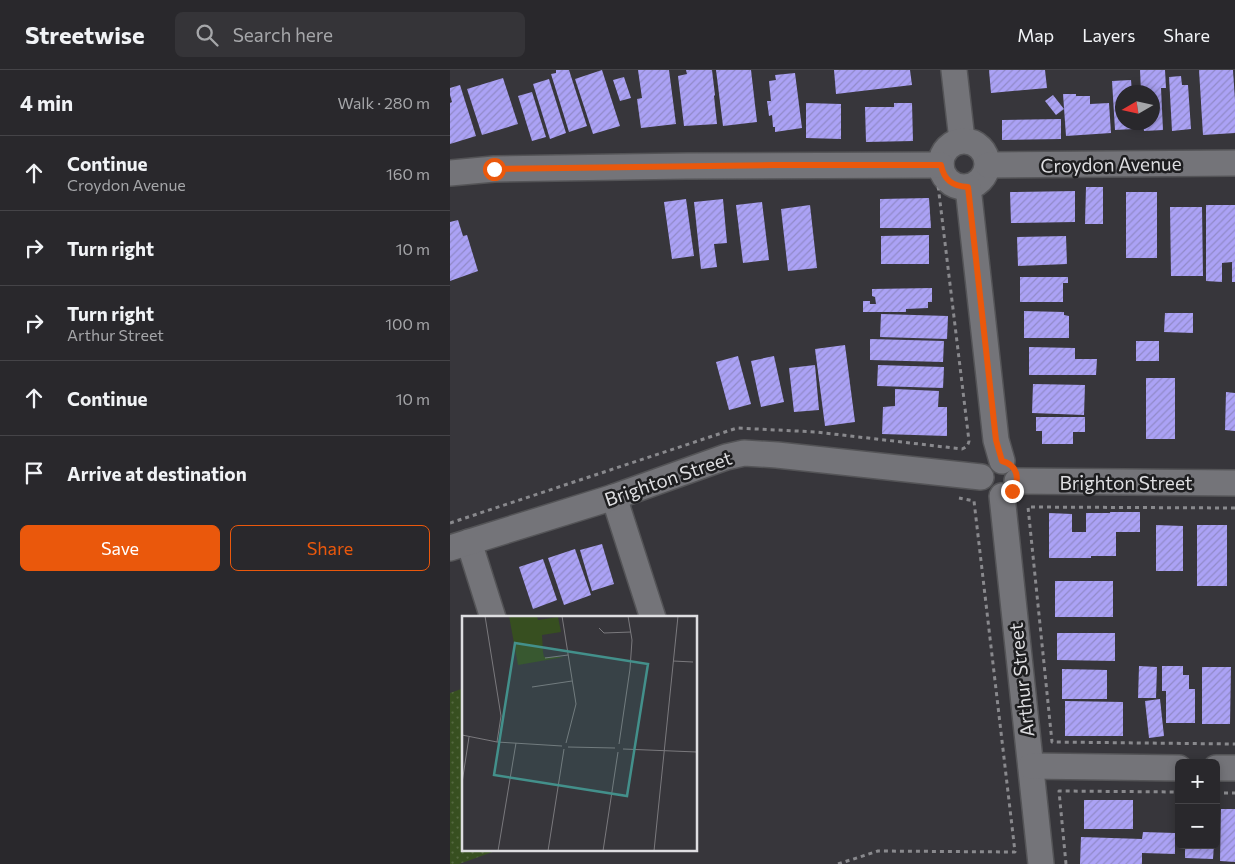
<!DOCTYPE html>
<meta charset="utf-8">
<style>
:root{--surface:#29282c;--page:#353438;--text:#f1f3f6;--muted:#a5a6a9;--line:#454448;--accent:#ea580c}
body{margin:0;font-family:Commissioner,sans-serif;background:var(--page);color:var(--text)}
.controls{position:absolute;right:15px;bottom:15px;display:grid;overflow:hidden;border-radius:8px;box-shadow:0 2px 8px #0003}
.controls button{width:45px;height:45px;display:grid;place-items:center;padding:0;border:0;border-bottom:1px solid var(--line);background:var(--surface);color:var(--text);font:25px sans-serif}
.compass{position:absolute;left:665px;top:15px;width:45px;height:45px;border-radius:50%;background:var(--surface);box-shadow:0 2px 8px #0003;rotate:261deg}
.stop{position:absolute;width:15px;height:15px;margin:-11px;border:4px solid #ea580c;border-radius:50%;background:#fff}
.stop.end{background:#ea580c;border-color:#fff;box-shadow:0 1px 5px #0008}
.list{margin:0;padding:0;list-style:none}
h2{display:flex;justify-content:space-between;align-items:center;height:65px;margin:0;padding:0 20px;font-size:21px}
h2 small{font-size:16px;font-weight:400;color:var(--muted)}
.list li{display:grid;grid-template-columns:32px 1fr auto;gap:15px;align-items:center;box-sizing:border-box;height:75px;padding:0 20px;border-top:1px solid var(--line)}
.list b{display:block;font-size:19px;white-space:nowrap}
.list p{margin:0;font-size:16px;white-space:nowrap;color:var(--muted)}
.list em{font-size:16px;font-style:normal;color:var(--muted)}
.actions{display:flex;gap:10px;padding:15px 20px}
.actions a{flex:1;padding:11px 0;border:1px solid var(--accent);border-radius:8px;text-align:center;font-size:18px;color:var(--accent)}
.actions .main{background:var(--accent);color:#fff}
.icon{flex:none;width:28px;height:28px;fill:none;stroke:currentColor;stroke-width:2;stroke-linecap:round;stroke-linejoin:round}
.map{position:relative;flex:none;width:785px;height:794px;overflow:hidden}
header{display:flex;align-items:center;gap:30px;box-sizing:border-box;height:70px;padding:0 25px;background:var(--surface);border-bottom:1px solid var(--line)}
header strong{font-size:24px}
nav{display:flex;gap:28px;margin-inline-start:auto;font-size:18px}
.search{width:350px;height:45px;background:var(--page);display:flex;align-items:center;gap:12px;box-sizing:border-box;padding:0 18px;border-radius:8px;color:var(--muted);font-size:19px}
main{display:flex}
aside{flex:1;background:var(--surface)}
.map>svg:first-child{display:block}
</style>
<header>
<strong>Streetwise</strong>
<div class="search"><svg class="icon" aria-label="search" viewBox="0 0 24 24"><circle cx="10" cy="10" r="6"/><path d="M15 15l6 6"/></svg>Search here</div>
<nav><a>Map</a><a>Layers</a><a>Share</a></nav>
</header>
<main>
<aside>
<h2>4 min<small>Walk · 280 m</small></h2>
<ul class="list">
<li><svg class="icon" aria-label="ahead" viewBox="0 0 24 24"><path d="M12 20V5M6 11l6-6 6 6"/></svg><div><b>Continue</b><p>Croydon Avenue</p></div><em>160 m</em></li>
<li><svg class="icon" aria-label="right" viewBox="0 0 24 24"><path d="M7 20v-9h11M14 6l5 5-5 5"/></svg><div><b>Turn right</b></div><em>10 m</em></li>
<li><svg class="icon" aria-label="right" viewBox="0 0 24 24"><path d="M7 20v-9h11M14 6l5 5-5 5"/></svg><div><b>Turn right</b><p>Arthur Street</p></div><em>100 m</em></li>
<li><svg class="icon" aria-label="ahead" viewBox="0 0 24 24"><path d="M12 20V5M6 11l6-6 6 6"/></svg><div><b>Continue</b></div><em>10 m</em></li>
<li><svg class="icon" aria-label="arrive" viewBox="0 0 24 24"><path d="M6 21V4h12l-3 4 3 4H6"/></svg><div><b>Arrive at destination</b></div></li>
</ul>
<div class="actions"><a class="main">Save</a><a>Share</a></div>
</aside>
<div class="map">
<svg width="785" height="794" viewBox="0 0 785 794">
<defs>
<pattern id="park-dots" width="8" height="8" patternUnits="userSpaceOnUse" patternTransform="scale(1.25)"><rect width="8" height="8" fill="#374f20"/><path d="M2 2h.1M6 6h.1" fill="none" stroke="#546840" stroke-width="1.8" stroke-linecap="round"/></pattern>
<pattern id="building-hatch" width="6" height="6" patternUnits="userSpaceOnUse" patternTransform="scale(1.25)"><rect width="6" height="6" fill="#aba2f5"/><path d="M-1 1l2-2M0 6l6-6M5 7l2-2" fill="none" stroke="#918ac9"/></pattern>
</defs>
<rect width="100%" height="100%" fill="#37363b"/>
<path fill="url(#park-dots)" d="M14,618V780H48L9,794H0V623Z"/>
<g fill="url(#building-hatch)">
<path d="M106,0H119L137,56L119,62L101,4L106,3Z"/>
<path d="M152,0L170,56L143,64L125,9Z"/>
<path d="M188,0H219L226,54L191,58L187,29L192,28Z"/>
<path d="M236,0H262L265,25L264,26L267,54L234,56L228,6L237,4Z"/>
<path d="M266,0H301L307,52L273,56Z"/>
<path d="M384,0H460L462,15L386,24Z"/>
<path d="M539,0H595L597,18L541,23Z"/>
<path d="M690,0H715L716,18H711L713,60L694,61L693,52H702V22H691Z"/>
<path d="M749,0H783L785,30V63L753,65Z"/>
<path d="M345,3L352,58L325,62V57H323L322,45L319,46L317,31H321L319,11L326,10L325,5Z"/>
<path d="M731,6L732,15H738L741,59L722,61L719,7Z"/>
<path d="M174,7L181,28L170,31L163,10Z"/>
<path d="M53,8L68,54L32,65L17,19Z"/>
<path d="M99,9L116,63L100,69L83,14Z"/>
<path d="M681,10L682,22H672V52H684V59L665,60L662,11Z"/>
<path d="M10,15L26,66L0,74V33L2,32L0,25V18Z"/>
<path d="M82,22L96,67L82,71L68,26Z"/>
<path d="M613,24H626V26H640V34L659,33L661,63L616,66Z"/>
<path d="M603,25L614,39L606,45L595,31Z"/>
<path d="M356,33L391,34V69L356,68Z"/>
<path d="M444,33H462L463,71L416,72L415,37H444Z"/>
<path d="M611,49V69L552,70V50Z"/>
<path d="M636,117H653V154H635Z"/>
<path d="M625,121V152L561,153L560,122Z"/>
<rect x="676" y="122" width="31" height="66"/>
<path d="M479,128L481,158H430V129Z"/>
<path d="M236,129L244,186L222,189L214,132Z"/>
<path d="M273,129L277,173L264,174L267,197L251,199L244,132Z"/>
<path d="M312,132L319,190L293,193L286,135Z"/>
<path d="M360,135L367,198L338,201L331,139Z"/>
<path d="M756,135H785V212H782V192L772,193V212L756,211Z"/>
<path d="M720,137H752L753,206H721Z"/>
<path d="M8,150L13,166L17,165L28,201L0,211V152Z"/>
<path d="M479,165V194H431V166Z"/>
<path d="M616,166L617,194L568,196L567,167Z"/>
<path d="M570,207H618V213H613V232H570Z"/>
<path d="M482,218V232H478V238L456,239V242H413V231H420V234H426L425,227L422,226V219Z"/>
<path d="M574,241L614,242V245L619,246V268H574Z"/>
<path d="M715,243H743V263L714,262Z"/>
<path d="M431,244L498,246L497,269L430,267Z"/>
<path d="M420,269L494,271L493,292L420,290Z"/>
<rect x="686" y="271" width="23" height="20"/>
<path d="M395,275L405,352L375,356L365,279Z"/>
<path d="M579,277L625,278V289H647L646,305H579Z"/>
<path d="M288,286L301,334L279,340L266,292Z"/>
<path d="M324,286L334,332L311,337L301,291Z"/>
<path d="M365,295L369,340L344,342L339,298Z"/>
<path d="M428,295L494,297L493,318L427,316Z"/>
<rect x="696" y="308" width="29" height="61"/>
<path d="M583,314L635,315L634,345L582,343Z"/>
<path d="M445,319L489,321L488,337H497V366L432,364L433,337L445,336Z"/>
<path d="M776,322L785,323V361L775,360Z"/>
<path d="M586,347H635V362H623V374H592V361H586Z"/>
<path d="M660,442H690V462H666V486H641V488H599V443L622,444V462H636V443H660Z"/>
<path d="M706,455L733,456V501H706Z"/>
<rect x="747" y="455" width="30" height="61"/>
<path d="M152,474L164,514L142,521L130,480Z"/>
<path d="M125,479L141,525L114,535L98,488Z"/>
<path d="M93,489L107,530L83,539L69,497Z"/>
<rect x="605" y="511" width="58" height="36"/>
<path d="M607,563H665V591L607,590Z"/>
<path d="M689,596L707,597L706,628H688Z"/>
<path d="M712,596H733V605H739V619H745V653H716V621H712Z"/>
<path d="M752,597H781L780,654H752Z"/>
<path d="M612,599L657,600V629H612Z"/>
<path d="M710,629L714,666L699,668L695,631Z"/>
<path d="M615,631L673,632V666H615Z"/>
<rect x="634" y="730" width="49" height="29"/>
<path d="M771,739H785V792L770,791Z"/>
<rect x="727" y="744" width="2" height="17"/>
<path d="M693,762L725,763V784L692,783V794H630L631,767L692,769Z"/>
<path d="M735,775H764L763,789L735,788Z"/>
</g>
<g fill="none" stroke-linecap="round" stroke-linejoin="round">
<defs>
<g id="minor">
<path d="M504,0L512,70"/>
<circle cx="514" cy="94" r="23"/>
<path d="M538,95L785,93"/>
<path d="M0,103L44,99L237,96L491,95"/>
<path d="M518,117L546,370L552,391"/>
<path d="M567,411L785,413"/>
<path d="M552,426L591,794"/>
<path d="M164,427L203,548"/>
<path d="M19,472L43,548"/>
<path d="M0,478L164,427L276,387L294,383L327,385L531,407"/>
<path d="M581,696L729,698"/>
<path d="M766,698H785"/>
</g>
</defs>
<use href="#minor" stroke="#545457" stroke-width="28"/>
<g stroke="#89898d" stroke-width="3" stroke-dasharray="4 4" stroke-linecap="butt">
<path d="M785,438L578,437L602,672L785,674"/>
<path d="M0,453L287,358L366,362L512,379C516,377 518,376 519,371L488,115"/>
<path d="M766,723H785"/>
<path d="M388,794L428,781L565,782L524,431L509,428"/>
<path d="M616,794L609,721L729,722"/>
</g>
<use href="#minor" stroke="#747479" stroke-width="25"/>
</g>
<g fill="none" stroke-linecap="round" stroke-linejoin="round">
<path stroke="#ea580c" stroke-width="6" d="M44,99L323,95H491C494,110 502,116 518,117L546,370L552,391C567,395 571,409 562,421"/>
</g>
<g text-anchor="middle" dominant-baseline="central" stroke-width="5" stroke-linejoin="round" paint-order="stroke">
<g font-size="19" fill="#dedee1" stroke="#1e1e20">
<text transform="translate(661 94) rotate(-1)">Croydon Avenue</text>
<text transform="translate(218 408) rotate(-19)">Brighton Street</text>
<text x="676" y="412">Brighton Street</text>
<text transform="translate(571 610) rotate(-96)">Arthur Street</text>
</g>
</g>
<g transform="translate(12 546)">
<rect width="235" height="235" fill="#37363b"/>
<path d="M47,0H75L76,4L96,1L99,16L80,19L81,36L82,41H102L56,49Z" fill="#374f20"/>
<path fill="none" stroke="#7a797d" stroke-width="1" d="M23,0L39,100L35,126M100,0L114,88L104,127M137,12L142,17L169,16M83,42L106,39M211,45L231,46M70,71L110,65M0,119L35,126L100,130M157,128L168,53L170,24L166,0M106,131L153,132M161,133L235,136M0,167L7,121M36,235L54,127M86,235L102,133M141,235L156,136M192,235L216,0"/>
<path fill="#43908b" fill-opacity="0.15" stroke="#43908b" stroke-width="2.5" d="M53,27L186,48L165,180L32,159Z"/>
<rect width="235" height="235" fill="none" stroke="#dedee1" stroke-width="2.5"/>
</g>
</svg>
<div class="controls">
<button>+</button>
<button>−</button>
</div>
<svg class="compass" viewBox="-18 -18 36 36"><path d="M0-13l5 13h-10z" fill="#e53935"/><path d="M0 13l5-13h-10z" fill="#a5a6a9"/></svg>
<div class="stop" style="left:44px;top:99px"></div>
<div class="stop end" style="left:562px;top:421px"></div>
</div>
</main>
